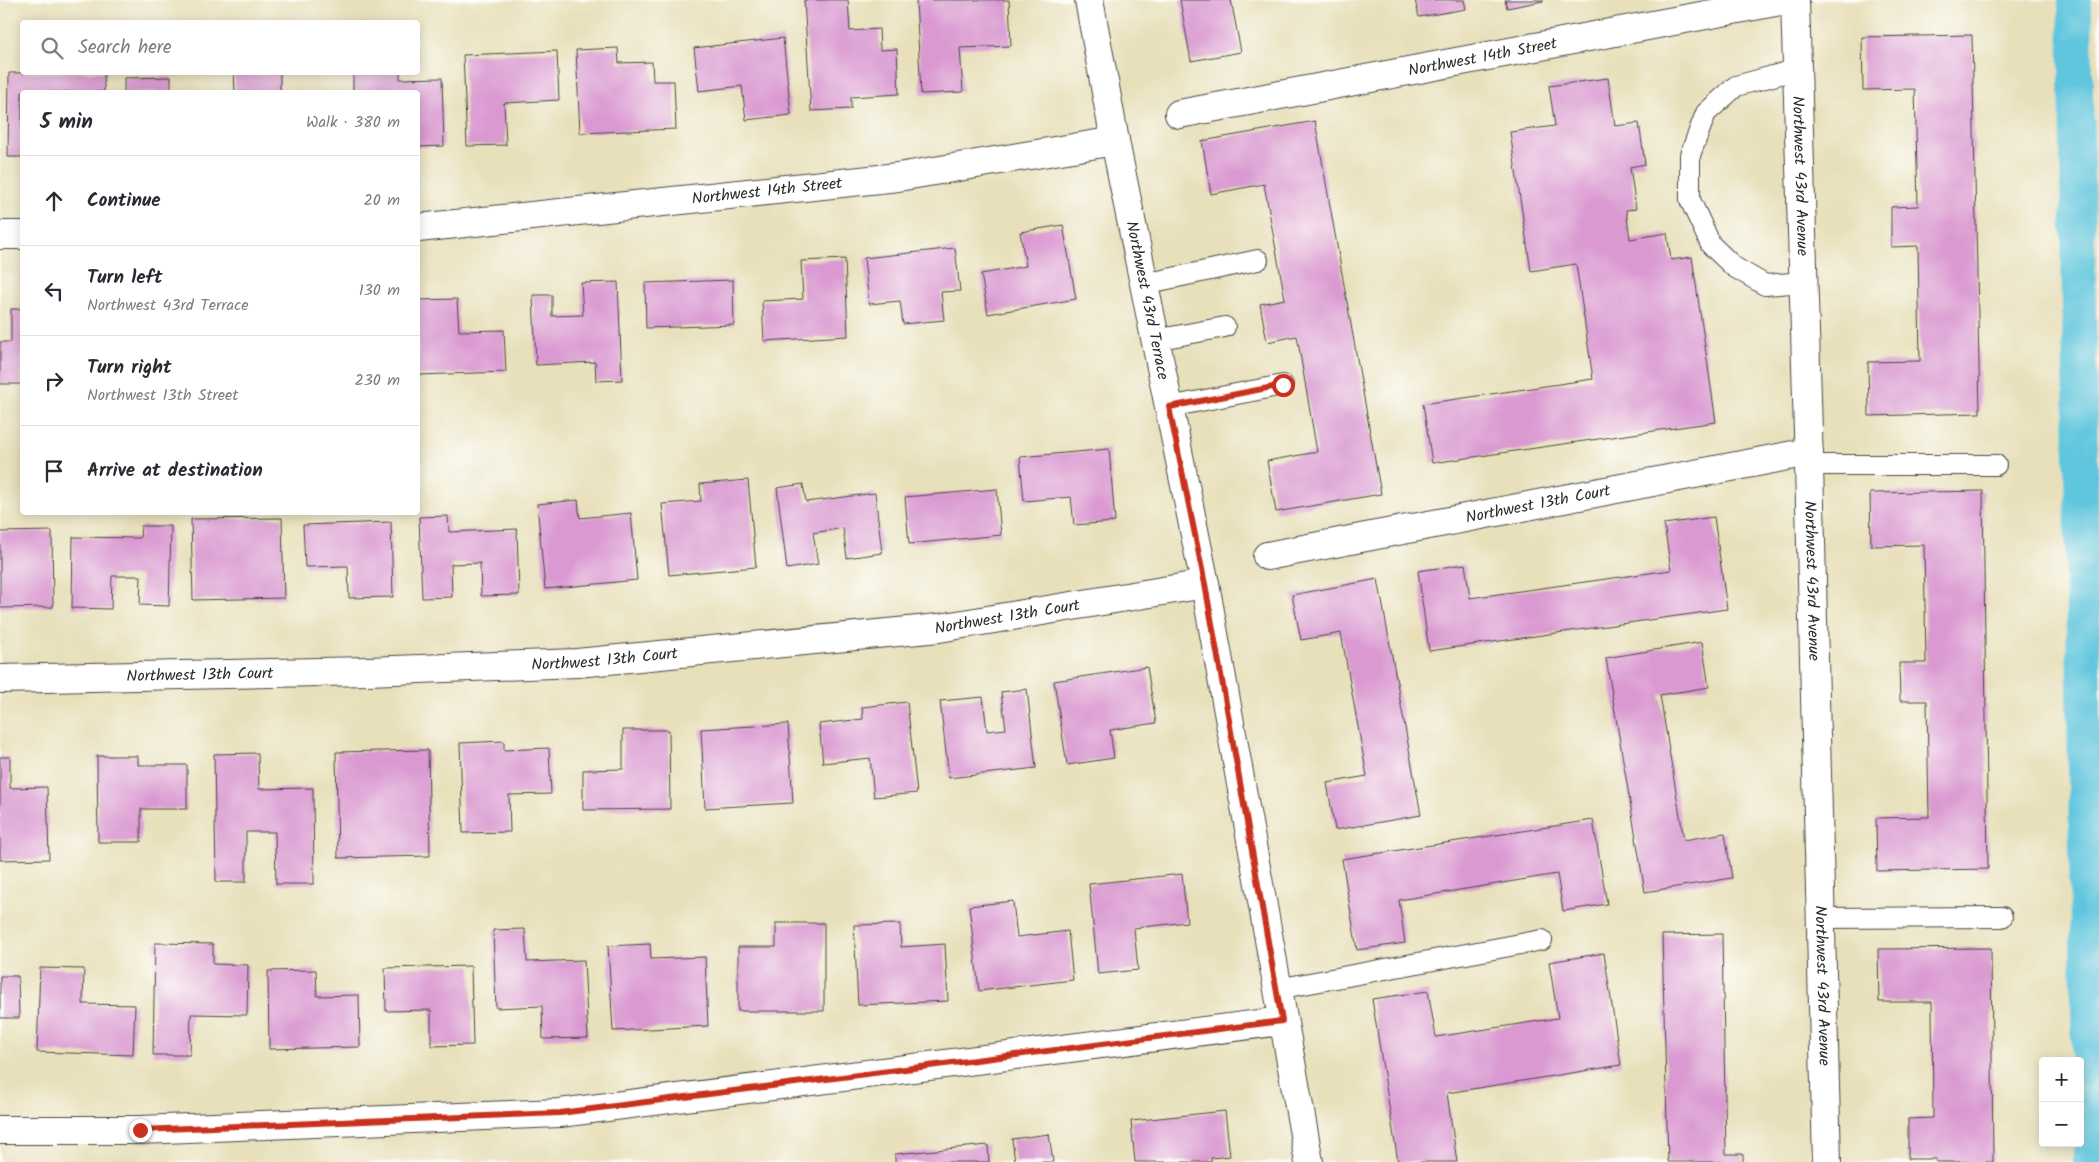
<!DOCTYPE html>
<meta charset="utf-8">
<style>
:root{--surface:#fff;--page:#f2f2f3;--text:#2b2b33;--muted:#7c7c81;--line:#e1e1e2}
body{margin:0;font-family:Kalam,sans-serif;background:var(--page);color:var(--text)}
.controls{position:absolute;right:15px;bottom:15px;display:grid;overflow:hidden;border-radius:5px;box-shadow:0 2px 12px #0003}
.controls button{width:45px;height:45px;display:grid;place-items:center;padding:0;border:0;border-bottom:1px solid var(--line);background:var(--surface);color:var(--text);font:25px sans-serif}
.stop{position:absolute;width:15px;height:15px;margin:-11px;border:4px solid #c8321e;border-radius:50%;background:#fff}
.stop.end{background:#c8321e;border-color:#fff;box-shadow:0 1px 5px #0008}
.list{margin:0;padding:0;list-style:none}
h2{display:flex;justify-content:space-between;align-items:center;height:65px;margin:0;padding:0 20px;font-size:21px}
h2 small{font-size:16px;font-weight:400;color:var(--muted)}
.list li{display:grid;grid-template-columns:32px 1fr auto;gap:15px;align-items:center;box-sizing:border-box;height:90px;padding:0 20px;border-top:1px solid var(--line)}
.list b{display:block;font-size:19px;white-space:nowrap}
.list p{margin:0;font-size:16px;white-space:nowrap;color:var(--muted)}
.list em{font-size:16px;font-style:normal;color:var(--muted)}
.icon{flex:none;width:28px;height:28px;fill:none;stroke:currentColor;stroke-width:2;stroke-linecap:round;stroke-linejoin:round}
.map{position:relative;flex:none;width:2099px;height:1162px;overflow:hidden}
.search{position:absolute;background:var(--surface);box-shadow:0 2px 12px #0003;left:20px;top:20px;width:400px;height:55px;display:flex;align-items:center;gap:12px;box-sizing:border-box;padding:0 18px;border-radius:5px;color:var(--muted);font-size:19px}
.panel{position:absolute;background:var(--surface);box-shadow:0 2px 12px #0003;left:20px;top:90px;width:400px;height:425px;border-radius:5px}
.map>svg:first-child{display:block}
</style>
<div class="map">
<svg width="2099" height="1162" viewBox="0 0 2099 1162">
<rect width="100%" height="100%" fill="#fdfcf7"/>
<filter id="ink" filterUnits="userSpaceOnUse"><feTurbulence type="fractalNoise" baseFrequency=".02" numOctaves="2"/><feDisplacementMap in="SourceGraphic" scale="10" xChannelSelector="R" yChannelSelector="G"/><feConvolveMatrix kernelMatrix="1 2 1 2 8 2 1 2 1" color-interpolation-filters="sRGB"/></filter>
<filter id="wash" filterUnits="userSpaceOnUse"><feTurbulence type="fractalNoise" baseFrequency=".0096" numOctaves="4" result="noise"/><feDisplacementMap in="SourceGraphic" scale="20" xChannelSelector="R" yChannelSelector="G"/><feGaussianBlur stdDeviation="1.12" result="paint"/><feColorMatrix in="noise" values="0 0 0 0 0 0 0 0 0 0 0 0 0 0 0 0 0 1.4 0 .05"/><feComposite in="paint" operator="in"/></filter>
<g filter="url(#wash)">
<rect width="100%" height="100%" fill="#e8e0bb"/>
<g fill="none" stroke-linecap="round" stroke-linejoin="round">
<path stroke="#61c6de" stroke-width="34" d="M2075,0L2090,1162"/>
</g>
<g id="blocks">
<g fill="#da9ad1">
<path d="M804,0H848L850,31L879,29L880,50L897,49L899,94L851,97V109L811,111Z"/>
<path d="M916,0H1009L1011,46L960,48L963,92L921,94Z"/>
<path d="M1180,0H1231L1241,52L1191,61Z"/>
<path d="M1415,0H1464L1466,9L1419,17Z"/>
<path d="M1505,0H1543V1L1507,8Z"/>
<path d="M1972,35L1980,413L1869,416L1868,362L1920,361L1918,246L1891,247V207L1918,206L1915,89L1863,90L1862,37Z"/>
<path d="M783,38L791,115L746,120L742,86L699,91L694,48Z"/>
<path d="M618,48L619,63L652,62L653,81H674L676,129L580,133L576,50Z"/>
<path d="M557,51L559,100L504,103L506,145L467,146L463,55Z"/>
<path d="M104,72V92H22V157H8L9,73Z"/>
<path d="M234,72H280V92H235Z"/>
<path d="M353,72H400V79L442,78L444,146L418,147V92H353Z"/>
<path d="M171,77V92H124V78Z"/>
<path d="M1608,78L1615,126L1639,123L1645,164L1630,167L1636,209L1626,210L1630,239L1667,233L1671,260L1692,257L1716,422L1432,463L1423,404L1593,379L1576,264L1531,271L1510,132L1555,126L1549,86Z"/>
<path d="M1315,121L1381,494L1276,512L1267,461L1317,452L1297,336L1267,342L1260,304L1285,299L1264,184L1211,194L1202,141Z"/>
<path d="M1063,225L1076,299L988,314L981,274L1026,266L1020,232Z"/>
<path d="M955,248L960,291L941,292L944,320L903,324L900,301L869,304L864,258Z"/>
<path d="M845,259L848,336L764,341L762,301L803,299L801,261Z"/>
<path d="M733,280L734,325L646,328L645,283Z"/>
<path d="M618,282L622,380L596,381L595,362L536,365L533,295H552V316L583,315L581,283Z"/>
<path d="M457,299L459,331L504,330L506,372L418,375V300Z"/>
<path d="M11,309H22V384H0V342H11Z"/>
<path d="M1109,449L1115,522L1074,525L1071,497L1024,501L1020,457Z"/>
<path d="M748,480L756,567L669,575L662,504L701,501L700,484Z"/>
<path d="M803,484L806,502L875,493L882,553L847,558L843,528L813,533L818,564L787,569L777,488Z"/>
<path d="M997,489L1001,535L909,544L905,497Z"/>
<path d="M1983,491L1988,869L1877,871L1876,818L1929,817L1927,701H1900L1899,663H1926L1924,545L1871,546L1870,493Z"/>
<path d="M578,500L580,518L631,513L637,580L545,589L537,504Z"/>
<path d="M448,516L449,532L517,529L519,595L481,596L480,563L451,564L452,597L422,598L419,517Z"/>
<path d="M1714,517L1727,609L1429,651L1418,571L1465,564L1470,598L1671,570L1664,524Z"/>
<path d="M282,518L284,598L193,600L191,519Z"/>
<path d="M391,522L393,597L349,598L348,566L305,567L303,525Z"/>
<path d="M141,526H171L169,606L140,605L141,576H112L111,609L72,608L73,537L140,538Z"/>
<path d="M52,531L53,607L0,608V532Z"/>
<path d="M1378,579L1421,815L1335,830L1327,783L1367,776L1341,633L1301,640L1292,595Z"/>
<path d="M1702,642L1709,687L1660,695L1684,840L1725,833L1732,878L1645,892L1606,658Z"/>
<path d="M1147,667L1156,723L1110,730L1114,758L1067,765L1054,681Z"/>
<path d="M1027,689L1036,768L949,778L940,701L983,697L987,731L1006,729L1001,692Z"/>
<path d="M907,702L917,793L874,797L870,758L823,763L819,724L863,719L862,707Z"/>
<path d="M788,724L793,803L705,808L701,729Z"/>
<path d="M623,730H669L670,809L583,810V770L623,769Z"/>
<path d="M504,741V750L549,748L551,794L509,795L510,832L463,833L460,743Z"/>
<path d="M428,750L430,856L338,858L336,752Z"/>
<path d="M258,753L259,789L313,788L314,884H276L275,832H246V882H216L214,754Z"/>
<path d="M97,756H138V765H187V809H141V842H98Z"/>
<path d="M0,757H10V788L47,787L49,859L0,860Z"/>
<path d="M1593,820L1607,904L1563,911L1557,874L1399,900L1405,943L1357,950L1342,859Z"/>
<path d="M1182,874L1187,922L1134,928L1138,970L1098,974L1089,884Z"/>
<path d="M1013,901L1017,937L1068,931L1073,980L979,991L969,906Z"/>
<path d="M776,923H824V1011H738V947H776Z"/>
<path d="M900,924L901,947L945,944L948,1001L858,1005L854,925Z"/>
<path d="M525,929L527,962L584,960L588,1038L543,1039L542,1006L496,1008L493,930Z"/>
<path d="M1722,934L1726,1154H1743V1162H1668L1662,935Z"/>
<path d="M155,943L213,944V964L248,965L247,1015L191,1014L190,1055H153Z"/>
<path d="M650,944L651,959L705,957L708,1026L613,1031L608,946Z"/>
<path d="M1991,948L1993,1162H1936V1159H1908V1119L1933,1118L1932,1002H1879L1878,949Z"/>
<path d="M1604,953L1621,1065L1447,1093L1457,1162H1398L1372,999L1428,991L1436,1037L1558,1018L1549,962Z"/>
<path d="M471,966L473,1045L431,1046V1010L386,1011L385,968Z"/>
<path d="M40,968L84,969L83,1004L135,1005L133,1055L37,1052Z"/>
<path d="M316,970L317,996L359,995L360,1047L269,1049L268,971Z"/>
<path d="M0,976H18L19,1018H0Z"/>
<path d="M1225,1111L1230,1156L1211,1158V1162H1135L1131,1121Z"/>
<path d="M1049,1134L1053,1162H1015L1012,1139Z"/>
<path d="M988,1145L989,1162H895V1154Z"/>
</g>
</g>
</g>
<g filter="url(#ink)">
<use href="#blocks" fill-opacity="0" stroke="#474641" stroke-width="1"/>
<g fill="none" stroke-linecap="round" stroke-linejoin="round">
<defs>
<g id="lane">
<path d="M1798,69L1736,86L1706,113L1690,155V200L1711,245L1734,267L1765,285L1804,282"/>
<path d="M1144,284L1258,260"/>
<path d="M1155,340L1225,327"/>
<path d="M1169,407L1283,385"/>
<path d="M1809,465H1996"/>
<path d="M1821,918L2002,917"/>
<path d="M1277,989L1542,940"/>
</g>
<g id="street">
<path id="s1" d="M1089,0L1115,141L1205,584L1309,1162"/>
<path id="s2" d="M1795,0L1809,465L1827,1162"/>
<path id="s3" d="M1179,114L1786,0"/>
<path id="s4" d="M418,228L898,177L1115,141"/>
<path d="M0,235H22"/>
<path id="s5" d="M1267,556L1809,452"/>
<path id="s6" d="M0,679L368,671L577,663L939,628L1205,584"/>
<path d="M0,1130H140L560,1113L1282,1021"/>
</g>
</defs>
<use href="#lane" stroke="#474641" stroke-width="22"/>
<use href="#street" stroke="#474641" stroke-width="30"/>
<use href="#lane" stroke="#fff" stroke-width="20"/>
<use href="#street" stroke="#fff" stroke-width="28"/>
</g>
</g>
<g fill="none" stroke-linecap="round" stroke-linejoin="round" filter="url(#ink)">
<path stroke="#c8321e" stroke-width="6" d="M140,1130L560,1113L1282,1021L1205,584L1169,407L1283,385"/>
</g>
<g text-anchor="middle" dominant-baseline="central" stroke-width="4" stroke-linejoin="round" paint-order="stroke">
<g font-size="16" fill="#2b2b2b" stroke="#fdfcf7">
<text stroke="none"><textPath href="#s3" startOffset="309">Northwest 14th Street</textPath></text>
<text stroke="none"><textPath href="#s2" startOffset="176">Northwest 43rd Avenue</textPath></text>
<text stroke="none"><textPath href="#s4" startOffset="351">Northwest 14th Street</textPath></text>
<text stroke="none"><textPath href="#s1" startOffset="306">Northwest 43rd Terrace</textPath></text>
<text stroke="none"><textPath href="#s5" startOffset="276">Northwest 13th Court</textPath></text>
<text stroke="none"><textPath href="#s2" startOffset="581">Northwest 43rd Avenue</textPath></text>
<text stroke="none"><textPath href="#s6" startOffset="1010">Northwest 13th Court</textPath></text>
<text stroke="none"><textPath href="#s6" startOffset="605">Northwest 13th Court</textPath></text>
<text stroke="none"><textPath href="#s6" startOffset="200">Northwest 13th Court</textPath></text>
<text stroke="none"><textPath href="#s2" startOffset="986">Northwest 43rd Avenue</textPath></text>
</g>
</g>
</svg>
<div class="controls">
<button>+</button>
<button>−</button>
</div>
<div class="stop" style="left:1283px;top:385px"></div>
<div class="stop end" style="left:140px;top:1130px"></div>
<div class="search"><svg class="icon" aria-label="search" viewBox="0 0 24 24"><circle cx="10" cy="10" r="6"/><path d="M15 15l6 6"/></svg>Search here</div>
<section class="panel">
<h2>5 min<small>Walk · 380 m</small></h2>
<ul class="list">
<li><svg class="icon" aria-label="ahead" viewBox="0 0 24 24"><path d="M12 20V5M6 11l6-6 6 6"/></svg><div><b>Continue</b></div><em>20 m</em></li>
<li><svg class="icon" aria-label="left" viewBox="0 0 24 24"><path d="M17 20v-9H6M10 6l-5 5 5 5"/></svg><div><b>Turn left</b><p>Northwest 43rd Terrace</p></div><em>130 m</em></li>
<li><svg class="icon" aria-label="right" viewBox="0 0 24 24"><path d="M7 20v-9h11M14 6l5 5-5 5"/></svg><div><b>Turn right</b><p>Northwest 13th Street</p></div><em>230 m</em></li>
<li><svg class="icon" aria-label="arrive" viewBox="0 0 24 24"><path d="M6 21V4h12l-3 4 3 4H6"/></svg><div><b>Arrive at destination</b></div></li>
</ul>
</section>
</div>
